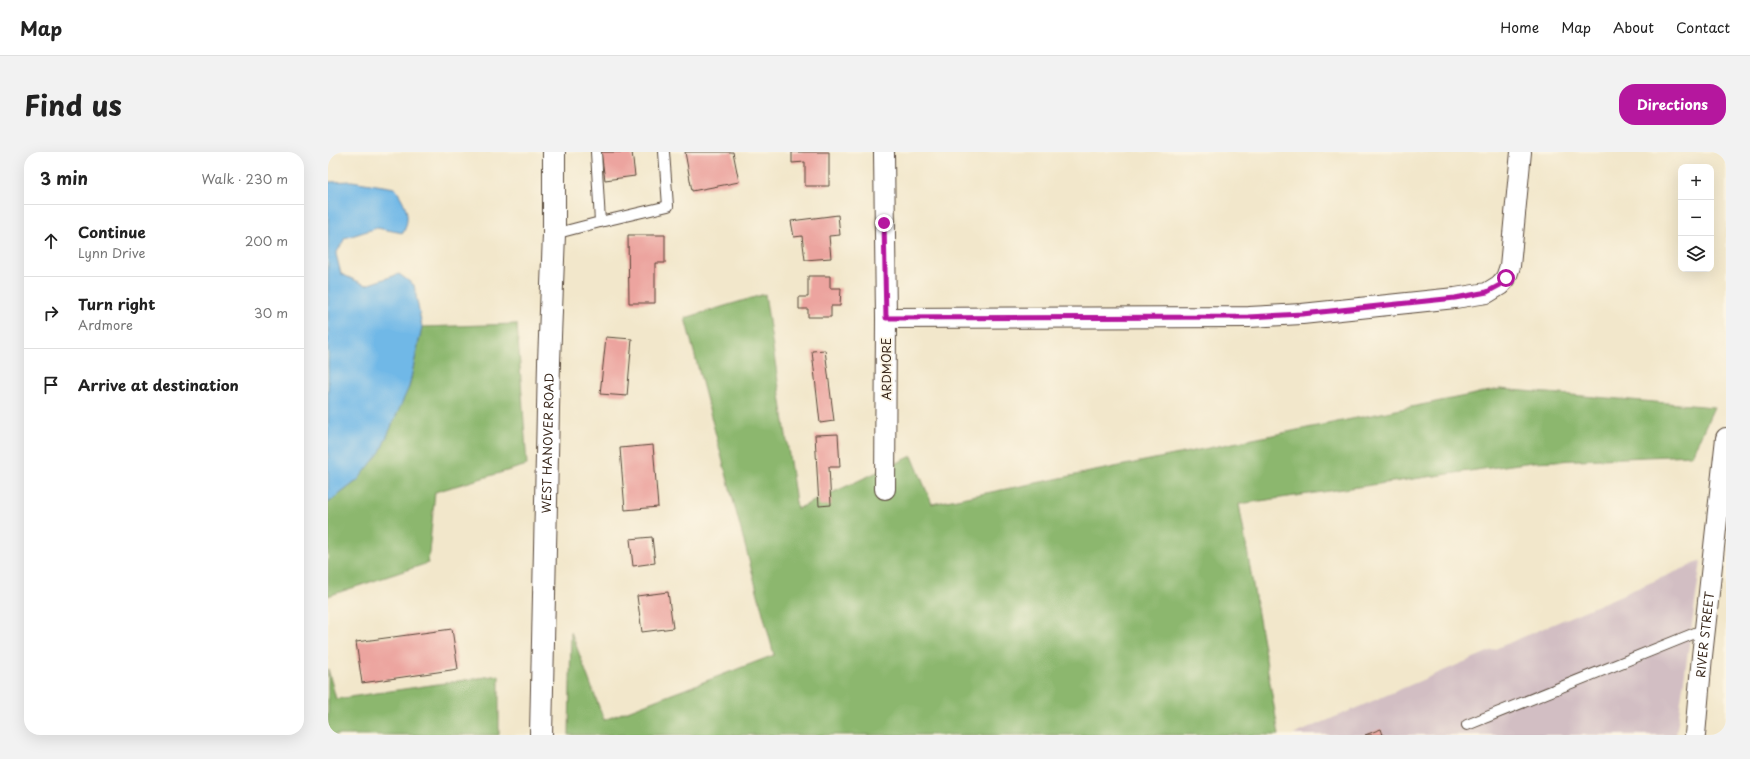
<!DOCTYPE html>
<meta charset="utf-8">
<style>
:root{--surface:#fff;--page:#f2f2f2;--text:#222;--muted:#767676;--line:#e0e0e0;--accent:#b5179e}
body{margin:0;font-family:"Playpen Sans",sans-serif;background:var(--page);color:var(--text)}
.controls{position:absolute;right:12px;top:12px;display:grid;overflow:hidden;border-radius:8px;box-shadow:0 4px 16px #0002}
.controls button{width:36px;height:36px;display:grid;place-items:center;padding:0;border:0;border-bottom:1px solid var(--line);background:var(--surface);color:var(--text);font:20px sans-serif}
.stop{position:absolute;width:12px;height:12px;margin:-9px;border:3px solid #b5179e;border-radius:50%;background:#fff}
.stop.end{background:#b5179e;border-color:#fff;box-shadow:0 1px 4px #0008}
.list{margin:0;padding:0;list-style:none}
h2{display:flex;justify-content:space-between;align-items:center;height:52px;margin:0;padding:0 16px;font-size:17px}
h2 small{font-size:13px;font-weight:400;color:var(--muted)}
.list li{display:grid;grid-template-columns:26px 1fr auto;gap:12px;align-items:center;box-sizing:border-box;height:72px;padding:0 16px;border-top:1px solid var(--line)}
.list b{display:block;font-size:15px;white-space:nowrap}
.list p{margin:0;font-size:13px;white-space:nowrap;color:var(--muted)}
.list em{font-size:13px;font-style:normal;color:var(--muted)}
.icon{flex:none;width:22px;height:22px;fill:none;stroke:currentColor;stroke-width:2;stroke-linecap:round;stroke-linejoin:round}
.map{position:relative;flex:none;width:1398px;height:583px;overflow:hidden;border-radius:16px}
header{display:flex;align-items:center;gap:24px;box-sizing:border-box;height:56px;padding:0 20px;background:var(--surface);border-bottom:1px solid var(--line)}
header strong{font-size:19px}
nav{display:flex;gap:22px;margin-inline-start:auto;font-size:14px}
.intro{display:flex;align-items:center;justify-content:space-between;box-sizing:border-box;height:96px;padding:0 24px}
h1{margin:0;font-size:28px}
.button{padding:10px 18px;border-radius:16px;background:var(--accent);color:#fff;font-size:14px;font-weight:700}
main{display:flex;gap:24px;padding:0 24px}
aside{flex:1;background:var(--surface);border-radius:16px;box-shadow:0 4px 16px #0002}
.map>svg:first-child{display:block}
</style>
<header>
<strong>Map</strong>
<nav><a>Home</a><a>Map</a><a>About</a><a>Contact</a></nav>
</header>
<div class="intro"><h1>Find us</h1><a class="button">Directions</a></div>
<main>
<aside>
<h2>3 min<small>Walk · 230 m</small></h2>
<ul class="list">
<li><svg class="icon" aria-label="ahead" viewBox="0 0 24 24"><path d="M12 20V5M6 11l6-6 6 6"/></svg><div><b>Continue</b><p>Lynn Drive</p></div><em>200 m</em></li>
<li><svg class="icon" aria-label="right" viewBox="0 0 24 24"><path d="M7 20v-9h11M14 6l5 5-5 5"/></svg><div><b>Turn right</b><p>Ardmore</p></div><em>30 m</em></li>
<li><svg class="icon" aria-label="arrive" viewBox="0 0 24 24"><path d="M6 21V4h12l-3 4 3 4H6"/></svg><div><b>Arrive at destination</b></div></li>
</ul>
</aside>
<div class="map">
<svg width="1398" height="583" viewBox="0 0 1398 583">
<rect width="100%" height="100%" fill="#fcf5e5"/>
<filter id="ink" filterUnits="userSpaceOnUse"><feTurbulence type="fractalNoise" baseFrequency=".025" numOctaves="2"/><feDisplacementMap in="SourceGraphic" scale="8" xChannelSelector="R" yChannelSelector="G"/><feConvolveMatrix kernelMatrix="1 2 1 2 8 2 1 2 1" color-interpolation-filters="sRGB"/></filter>
<filter id="wash" filterUnits="userSpaceOnUse"><feTurbulence type="fractalNoise" baseFrequency=".012" numOctaves="4" result="noise"/><feDisplacementMap in="SourceGraphic" scale="16" xChannelSelector="R" yChannelSelector="G"/><feGaussianBlur stdDeviation="0.9" result="paint"/><feColorMatrix in="noise" values="0 0 0 0 0 0 0 0 0 0 0 0 0 0 0 0 0 1.4 0 .05"/><feComposite in="paint" operator="in"/></filter>
<g filter="url(#wash)">
<rect width="100%" height="100%" fill="#f2e7cb"/>
<path fill="#d2bec3" d="M1373,409L1348,583H965Z"/>
<g fill="#8cb76e" stroke="#647046">
<path d="M437,142L469,357L584,304L604,352L1172,237L1386,255L1364,303L1204,310L911,352L951,583H241L243,480L276,568L446,503L357,166Z"/>
<path d="M189,172L199,313L107,340L100,411L0,444V351L30,328L81,235L94,175Z"/>
<path d="M0,517L8,547L171,523V583H0Z"/>
</g>
<path fill="#6fb8e7" stroke="#557182" d="M24,29L67,36C77,51 84,64 75,81L49,76L17,86L8,102L13,122L38,133L71,122L86,133L94,175L81,235L52,300L30,328L0,351V30Z"/>
<g id="blocks">
<g fill="#eca49f">
<path d="M273,0H304L307,24L277,28Z"/>
<path d="M357,0H405L411,30L364,39Z"/>
<path d="M464,0H501V34H477V10L464,11Z"/>
<path d="M510,63L512,83L501,84L503,106L477,108L474,84L466,85L463,69Z"/>
<path d="M300,83H337V111H327V151H301Z"/>
<path d="M480,124H502V136H513L512,154H503V165H480V157H471V145H480Z"/>
<path d="M278,185L304,187L299,244L272,242Z"/>
<path d="M497,198L506,269L492,271L484,199Z"/>
<path d="M510,282L512,315H501L503,353L491,354L487,283Z"/>
<path d="M325,293L330,355L297,358L292,296Z"/>
<path d="M324,385L327,411L305,414L302,387Z"/>
<path d="M340,440L345,476L314,480L309,444Z"/>
<path d="M124,477L130,517L34,531L28,490Z"/>
<path d="M1053,577L1055,583H1037Z"/>
</g>
</g>
</g>
<g filter="url(#ink)">
<use href="#blocks" fill-opacity="0" stroke="#564638" stroke-width="1"/>
<g fill="none" stroke-linecap="round" stroke-linejoin="round">
<defs>
<g id="service">
<path d="M272,70L340,54L336,0"/>
<path d="M226,82L272,70L268,0"/>
<path d="M1139,573L1377,477"/>
</g>
<g id="minor">
<path d="M556,0L558,166L557,337"/>
<path d="M558,166L921,165L974,162L1127,146L1159,141L1172,133L1178,126L1182,114L1193,0"/>
<path id="s1" d="M1367,583L1374,504L1398,286"/>
</g>
<g id="tertiary">
<path id="s2" d="M213,583L221,210L226,82V0"/>
</g>
</defs>
<use href="#service" stroke="#564638" stroke-width="12"/>
<use href="#minor" stroke="#564638" stroke-width="22"/>
<use href="#tertiary" stroke="#564638" stroke-width="24"/>
<use href="#service" stroke="#fff" stroke-width="10"/>
<use href="#minor" stroke="#fff" stroke-width="20"/>
<use href="#tertiary" stroke="#fff" stroke-width="22"/>
</g>
</g>
<g fill="none" stroke-linecap="round" stroke-linejoin="round" filter="url(#ink)">
<path stroke="#b5179e" stroke-width="5" d="M556,71L558,166L920,165L974,162L1127,146L1159,140L1172,133L1178,126"/>
</g>
<g text-anchor="middle" dominant-baseline="central" stroke-width="3.5" stroke-linejoin="round" paint-order="stroke">
<g font-size="12" fill="#3b2a1e" stroke="#fcf5e5">
<text transform="translate(558 217) rotate(-90)">ARDMORE</text>
<text stroke="none"><textPath href="#s2" startOffset="292">WEST HANOVER ROAD</textPath></text>
<text stroke="none"><textPath href="#s1" startOffset="101">RIVER STREET</textPath></text>
</g>
</g>
</svg>
<div class="controls">
<button>+</button>
<button>−</button>
<button><svg class="icon" aria-label="layers" viewBox="0 0 24 24"><path d="M12 4l9 5-9 5-9-5zM3 14l9 5 9-5"/></svg></button>
</div>
<div class="stop" style="left:1178px;top:126px"></div>
<div class="stop end" style="left:556px;top:71px"></div>
</div>
</main>
